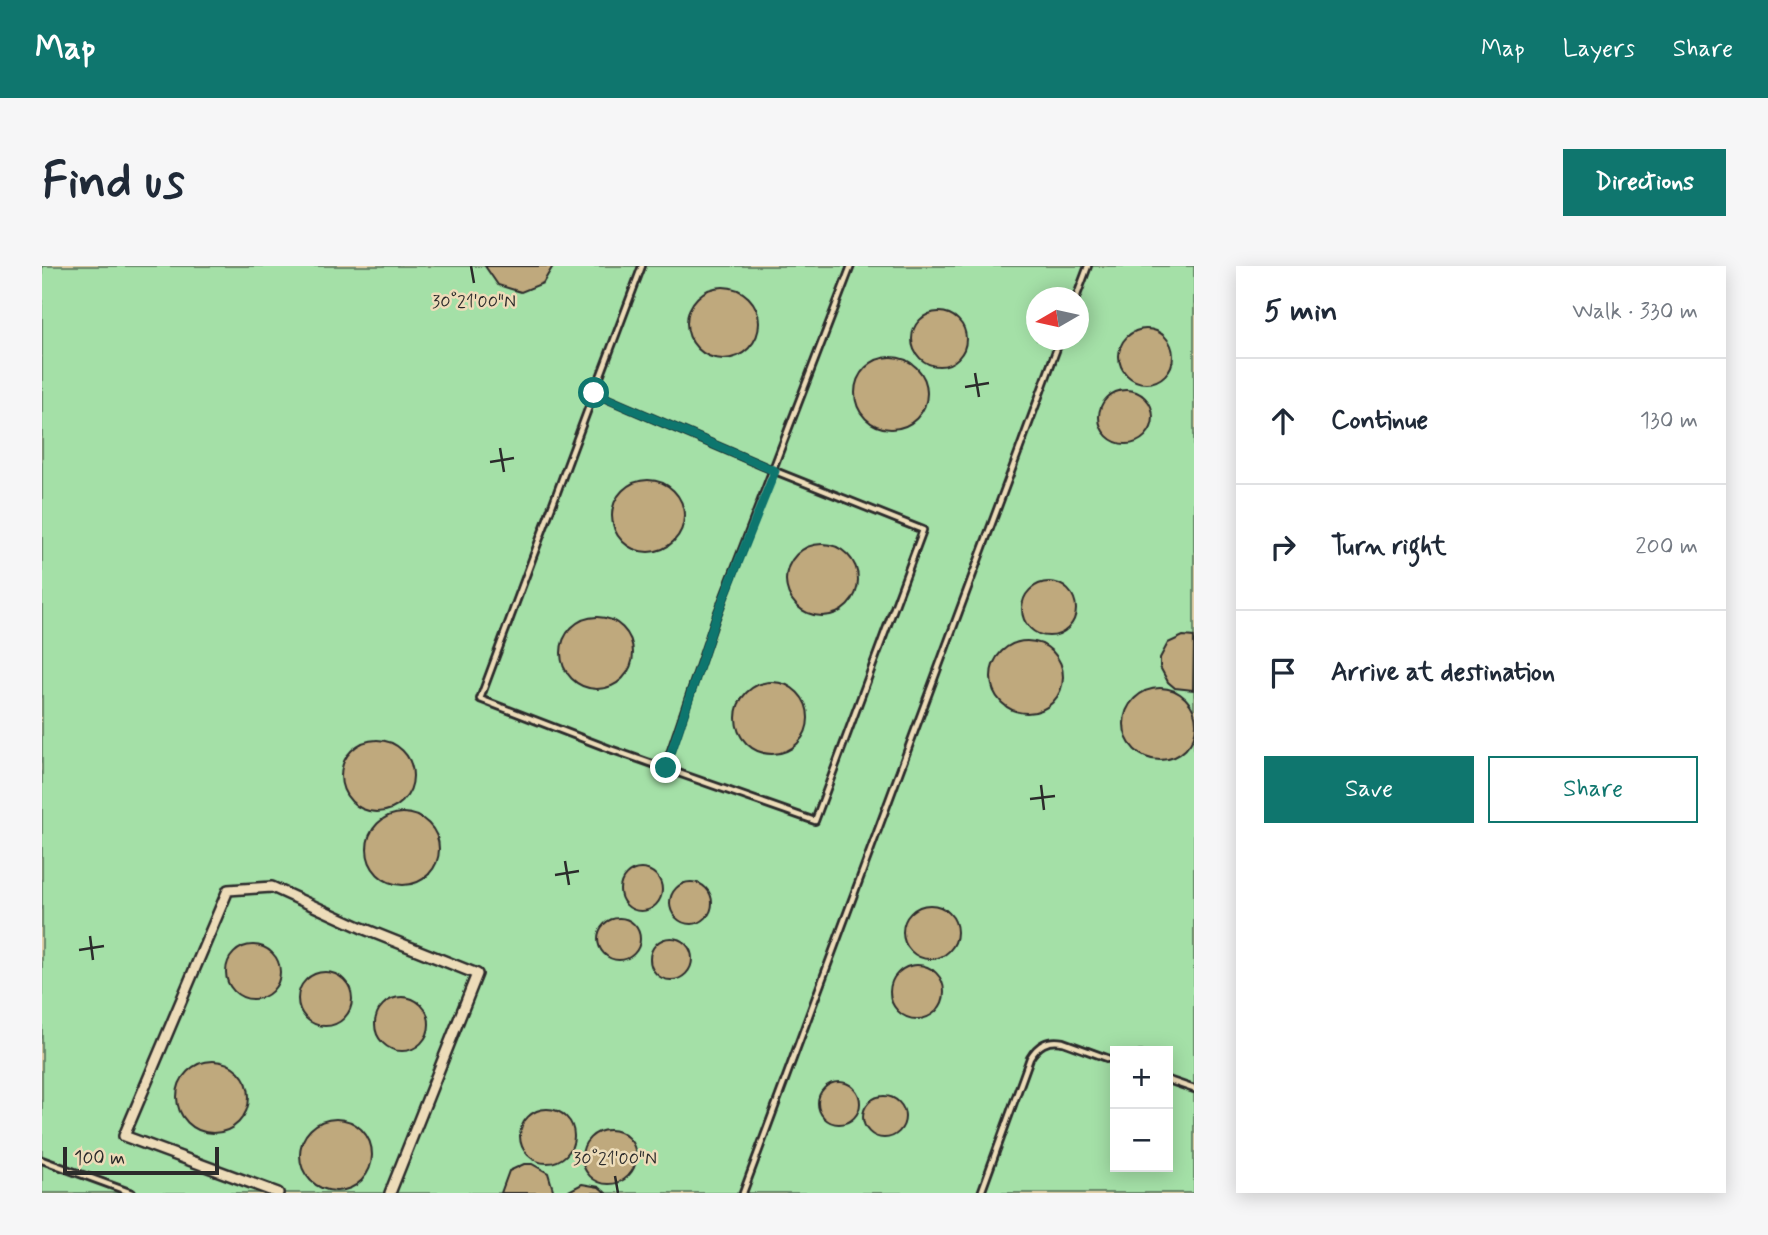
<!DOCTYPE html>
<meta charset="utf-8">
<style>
:root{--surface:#fff;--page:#f6f6f7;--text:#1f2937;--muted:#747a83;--line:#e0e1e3;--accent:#0f766e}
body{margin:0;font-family:Mynerve,sans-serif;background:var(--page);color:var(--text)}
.controls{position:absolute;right:21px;bottom:21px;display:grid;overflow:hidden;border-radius:0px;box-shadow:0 4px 18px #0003}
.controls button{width:63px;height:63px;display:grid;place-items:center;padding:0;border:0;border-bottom:2px solid var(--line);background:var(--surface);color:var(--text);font:35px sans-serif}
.compass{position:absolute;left:984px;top:21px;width:63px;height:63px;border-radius:50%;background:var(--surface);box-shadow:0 4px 18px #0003;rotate:261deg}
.scale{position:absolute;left:21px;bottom:18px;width:156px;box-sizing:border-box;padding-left:7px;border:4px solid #2b2b2b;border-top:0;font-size:19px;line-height:24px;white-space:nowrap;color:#2b2b2b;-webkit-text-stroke:5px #eddcb9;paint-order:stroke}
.stop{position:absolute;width:21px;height:21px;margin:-16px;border:5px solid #0f766e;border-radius:50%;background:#fff}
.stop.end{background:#0f766e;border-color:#fff;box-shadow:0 2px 7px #0008}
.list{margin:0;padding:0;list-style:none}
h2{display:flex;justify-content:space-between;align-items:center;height:91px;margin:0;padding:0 28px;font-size:30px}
h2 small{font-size:23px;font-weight:400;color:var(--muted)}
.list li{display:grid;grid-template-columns:46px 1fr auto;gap:21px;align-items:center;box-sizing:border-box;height:126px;padding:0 28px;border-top:2px solid var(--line)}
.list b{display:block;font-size:26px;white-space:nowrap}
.list em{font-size:23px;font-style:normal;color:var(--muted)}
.actions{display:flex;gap:14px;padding:21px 28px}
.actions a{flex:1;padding:16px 0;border:2px solid var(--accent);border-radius:0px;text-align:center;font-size:24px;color:var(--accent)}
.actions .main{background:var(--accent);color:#fff}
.icon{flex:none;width:38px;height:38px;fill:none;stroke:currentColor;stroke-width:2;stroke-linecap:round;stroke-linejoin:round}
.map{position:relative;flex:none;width:1152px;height:927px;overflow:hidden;border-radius:0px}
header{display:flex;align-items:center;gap:42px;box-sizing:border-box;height:98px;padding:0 35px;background:var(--accent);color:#fff}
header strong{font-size:33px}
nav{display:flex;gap:38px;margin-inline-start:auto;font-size:24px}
.intro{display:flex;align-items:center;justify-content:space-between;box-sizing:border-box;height:168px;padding:0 42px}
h1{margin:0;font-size:49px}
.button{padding:18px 32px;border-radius:0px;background:var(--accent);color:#fff;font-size:24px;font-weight:700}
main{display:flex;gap:42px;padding:0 42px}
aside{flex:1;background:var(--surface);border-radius:0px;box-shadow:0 4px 18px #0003}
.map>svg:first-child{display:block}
</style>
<header>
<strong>Map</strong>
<nav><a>Map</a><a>Layers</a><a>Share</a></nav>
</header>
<div class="intro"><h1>Find us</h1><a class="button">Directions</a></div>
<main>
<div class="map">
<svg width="1152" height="927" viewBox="0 0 1152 927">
<rect width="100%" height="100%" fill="#e4d1aa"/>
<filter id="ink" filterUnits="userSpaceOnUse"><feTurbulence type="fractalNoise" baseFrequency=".0143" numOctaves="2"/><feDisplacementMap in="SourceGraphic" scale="14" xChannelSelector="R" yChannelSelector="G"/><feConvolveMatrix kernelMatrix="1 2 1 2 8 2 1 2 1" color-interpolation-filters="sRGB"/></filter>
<g filter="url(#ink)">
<path fill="#a4e0a7" stroke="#688669" stroke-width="2" fill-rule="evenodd" d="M0,0H1152V927H0ZM995,32H1036V74H995ZM1073,785H1126V901H1073Z"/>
<g fill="#bfa97d" stroke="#2b2b2b" stroke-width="2">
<path d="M443,0H511L501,17L479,26L456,19Z"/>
<circle cx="681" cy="57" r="36"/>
<circle cx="897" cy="73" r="27"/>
<circle cx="1104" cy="90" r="27"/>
<circle cx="849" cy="127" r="36"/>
<circle cx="1084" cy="151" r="27"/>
<circle cx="606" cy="250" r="36"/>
<circle cx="780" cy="314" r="36"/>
<circle cx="1007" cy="343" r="27"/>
<circle cx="555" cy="387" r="36"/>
<path d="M1141,370L1152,371L1151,424L1133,422L1126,416L1118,401V392L1126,377Z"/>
<circle cx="985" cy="411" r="36"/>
<circle cx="730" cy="452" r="36"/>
<circle cx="1118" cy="458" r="36"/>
<circle cx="335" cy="510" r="36"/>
<circle cx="361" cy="583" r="36"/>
<circle cx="599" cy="624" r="21"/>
<circle cx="649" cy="637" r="21"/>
<circle cx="888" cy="666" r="27"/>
<circle cx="577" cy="673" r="21"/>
<circle cx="629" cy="693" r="21"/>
<circle cx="211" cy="706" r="27"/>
<circle cx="875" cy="726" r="27"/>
<circle cx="283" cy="733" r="27"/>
<circle cx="360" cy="758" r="27"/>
<circle cx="171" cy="831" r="36"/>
<circle cx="797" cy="837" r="21"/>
<circle cx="842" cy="851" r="21"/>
<circle cx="505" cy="870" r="27"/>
<circle cx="294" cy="889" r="36"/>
<circle cx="567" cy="891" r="27"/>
<path d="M482,898H490L506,907L512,927H459L467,905Z"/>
<path d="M540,918L557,921L564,927H523Z"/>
</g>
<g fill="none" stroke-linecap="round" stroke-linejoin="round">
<defs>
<g id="lane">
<path d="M1034,32L1046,0"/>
<path d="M552,127L733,205L881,264L773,555L568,483L438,433Z"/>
<path d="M552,127L600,0"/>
<path d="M623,502L673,354L809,0"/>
<path d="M1126,814L1152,823"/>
<path d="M0,894L90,927"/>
<path d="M701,927L1018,74"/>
<path d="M939,927L988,792C996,779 1005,773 1021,776L1073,795"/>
</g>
<path id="street" d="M236,927L82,870L186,624L230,621L320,662L435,708L348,927"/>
</defs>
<use href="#lane" stroke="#2b2b2b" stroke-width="10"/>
<use href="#street" stroke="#2b2b2b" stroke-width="14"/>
<use href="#lane" stroke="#eddcb9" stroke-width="4.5"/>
<use href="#street" stroke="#eddcb9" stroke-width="9"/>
</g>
</g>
<g fill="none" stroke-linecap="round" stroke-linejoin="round" filter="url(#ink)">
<path stroke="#0f766e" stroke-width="9" d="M552,127L733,205L673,354L624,502"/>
</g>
<path fill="none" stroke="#2b2b2b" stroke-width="2.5" d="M429,0L432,17M933,107L937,131M923,121L947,117M458,182L462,206M448,196L472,192M999,519L1002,544M988,533L1013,530M523,595L527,619M513,609L537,605M48,670L51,694M37,684L62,680M573,910L576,927"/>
<g font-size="18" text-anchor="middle" fill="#2b2b2b" stroke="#eddcb9" stroke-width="5" stroke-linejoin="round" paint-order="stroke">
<text x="432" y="41">30°21'00"N</text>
<text x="573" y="898">30°21'00"N</text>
</g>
</svg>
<div class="controls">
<button>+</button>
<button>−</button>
</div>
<svg class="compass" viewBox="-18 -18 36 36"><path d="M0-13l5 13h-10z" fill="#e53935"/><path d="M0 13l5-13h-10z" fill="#747a83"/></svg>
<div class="scale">100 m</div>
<div class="stop" style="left:552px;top:127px"></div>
<div class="stop end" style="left:624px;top:502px"></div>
</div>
<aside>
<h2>5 min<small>Walk · 330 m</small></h2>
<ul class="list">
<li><svg class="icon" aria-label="ahead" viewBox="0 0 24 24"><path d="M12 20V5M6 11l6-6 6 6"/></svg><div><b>Continue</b></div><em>130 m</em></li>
<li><svg class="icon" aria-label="right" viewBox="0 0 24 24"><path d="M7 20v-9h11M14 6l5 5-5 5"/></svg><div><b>Turn right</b></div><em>200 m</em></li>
<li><svg class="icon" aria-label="arrive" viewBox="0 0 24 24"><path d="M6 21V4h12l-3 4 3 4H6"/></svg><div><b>Arrive at destination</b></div></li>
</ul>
<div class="actions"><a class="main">Save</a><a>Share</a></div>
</aside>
</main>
